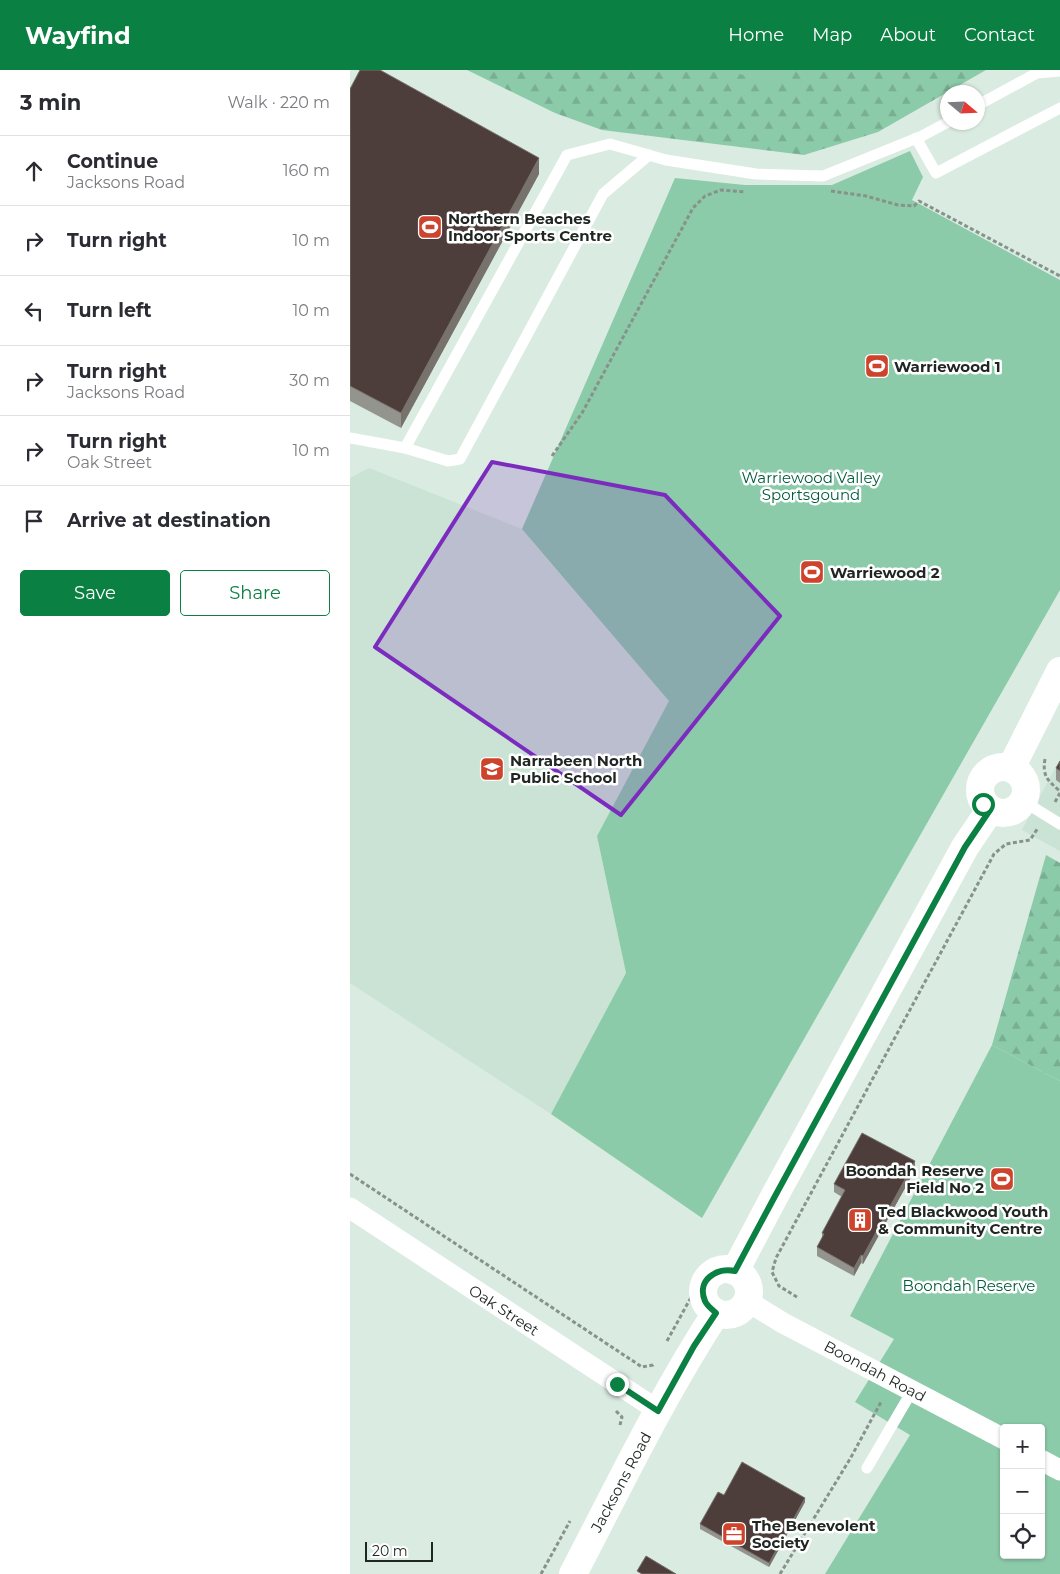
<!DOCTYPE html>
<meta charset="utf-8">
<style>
:root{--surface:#fff;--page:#f7f7f7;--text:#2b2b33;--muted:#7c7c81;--line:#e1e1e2;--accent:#0b8043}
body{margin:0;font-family:Montserrat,sans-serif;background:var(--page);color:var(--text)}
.controls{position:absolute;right:15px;bottom:15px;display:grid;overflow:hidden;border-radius:5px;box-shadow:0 1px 4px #0004}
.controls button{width:45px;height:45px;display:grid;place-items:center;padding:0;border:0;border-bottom:1px solid var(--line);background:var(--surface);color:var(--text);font:25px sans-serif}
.compass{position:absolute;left:590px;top:15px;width:45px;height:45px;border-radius:50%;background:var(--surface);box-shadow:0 1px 4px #0004;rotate:109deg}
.scale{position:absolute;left:15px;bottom:12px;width:68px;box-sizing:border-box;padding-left:5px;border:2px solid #202723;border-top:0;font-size:14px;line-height:18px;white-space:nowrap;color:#202723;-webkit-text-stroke:4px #fff;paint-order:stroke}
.stop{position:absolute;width:15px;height:15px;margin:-11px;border:4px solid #0b8043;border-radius:50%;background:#fff}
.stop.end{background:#0b8043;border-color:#fff;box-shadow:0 1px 5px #0008}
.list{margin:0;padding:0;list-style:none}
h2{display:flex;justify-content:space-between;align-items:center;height:65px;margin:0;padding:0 20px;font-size:21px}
h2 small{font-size:16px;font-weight:400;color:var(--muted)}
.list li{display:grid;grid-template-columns:32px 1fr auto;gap:15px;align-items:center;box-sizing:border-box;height:70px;padding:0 20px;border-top:1px solid var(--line)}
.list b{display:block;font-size:19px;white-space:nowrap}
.list p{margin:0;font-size:16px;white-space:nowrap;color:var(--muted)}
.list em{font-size:16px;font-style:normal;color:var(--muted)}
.actions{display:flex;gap:10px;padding:15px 20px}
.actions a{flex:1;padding:11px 0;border:1px solid var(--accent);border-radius:5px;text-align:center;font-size:18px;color:var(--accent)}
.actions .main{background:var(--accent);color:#fff}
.icon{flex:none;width:28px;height:28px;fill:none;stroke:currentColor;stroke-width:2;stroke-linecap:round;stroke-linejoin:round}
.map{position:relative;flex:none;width:710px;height:1504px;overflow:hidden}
header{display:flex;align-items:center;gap:30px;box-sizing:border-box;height:70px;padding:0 25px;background:var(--accent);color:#fff}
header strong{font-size:24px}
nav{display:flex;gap:28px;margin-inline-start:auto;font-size:18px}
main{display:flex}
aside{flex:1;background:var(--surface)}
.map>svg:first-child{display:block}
</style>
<header>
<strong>Wayfind</strong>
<nav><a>Home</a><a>Map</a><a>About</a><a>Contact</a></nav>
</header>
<main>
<aside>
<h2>3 min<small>Walk · 220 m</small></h2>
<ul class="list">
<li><svg class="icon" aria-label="ahead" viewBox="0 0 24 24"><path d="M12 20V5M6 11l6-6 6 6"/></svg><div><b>Continue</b><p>Jacksons Road</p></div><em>160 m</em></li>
<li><svg class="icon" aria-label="right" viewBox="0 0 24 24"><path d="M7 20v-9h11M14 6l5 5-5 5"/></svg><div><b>Turn right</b></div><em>10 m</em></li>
<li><svg class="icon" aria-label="left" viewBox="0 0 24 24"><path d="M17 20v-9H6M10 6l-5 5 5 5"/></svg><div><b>Turn left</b></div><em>10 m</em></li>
<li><svg class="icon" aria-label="right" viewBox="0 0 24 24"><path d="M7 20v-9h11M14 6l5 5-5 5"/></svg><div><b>Turn right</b><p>Jacksons Road</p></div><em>30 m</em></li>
<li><svg class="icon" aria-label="right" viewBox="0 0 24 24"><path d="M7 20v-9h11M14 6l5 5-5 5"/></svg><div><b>Turn right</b><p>Oak Street</p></div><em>10 m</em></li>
<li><svg class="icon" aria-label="arrive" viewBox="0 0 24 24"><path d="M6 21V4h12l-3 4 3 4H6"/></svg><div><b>Arrive at destination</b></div></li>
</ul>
<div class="actions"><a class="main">Save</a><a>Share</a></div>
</aside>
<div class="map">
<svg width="710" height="1504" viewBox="0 0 710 1504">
<defs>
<pattern id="forest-firs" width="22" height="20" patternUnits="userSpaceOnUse" patternTransform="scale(1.25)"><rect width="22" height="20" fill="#8ccba9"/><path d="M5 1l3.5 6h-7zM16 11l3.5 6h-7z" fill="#78ae91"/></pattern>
</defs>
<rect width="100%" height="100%" fill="#daebe1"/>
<g fill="#cae3d4">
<path d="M19,398L172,459L320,631L247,766L276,903L201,1044L0,913V408Z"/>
<path d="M710,689V781L672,760Z"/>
</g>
<g fill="#8ccba9" fill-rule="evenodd">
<path d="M317,0H512L403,24Z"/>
<path d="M560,81L573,107L562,130L710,210V520L352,1148L201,1044L276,903L247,766L319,631L172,459L325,108L395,115H482Z"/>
<path d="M642,975L710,1011V1504H475L560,1365L505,1332L544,1269L500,1246ZM654,1358H691V1485H654Z"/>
</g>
<g fill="url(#forest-firs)">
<path d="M117,0H376L417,12L448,0H636L528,62L454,85L252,60L205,43Z"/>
<path d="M696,785L710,793V1011L642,975Z"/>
</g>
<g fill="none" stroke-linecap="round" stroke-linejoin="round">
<g stroke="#86928b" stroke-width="3" stroke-dasharray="4 2.5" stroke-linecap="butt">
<path d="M481,121L516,126L548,135L564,136L569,131L710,206"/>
<path d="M202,386L232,343L343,138L355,126L371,120L395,122"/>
<path d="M695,689C692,706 698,711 710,721"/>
<path d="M705,732L710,723"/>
<path d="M0,1104L292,1297L303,1295L304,1294"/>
<path d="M447,1227L429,1216L422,1202L426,1188L644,784L656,774L680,770L688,758"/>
<path d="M317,1271L361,1191"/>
<path d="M266,1341L272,1347L270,1355"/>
<path d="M191,1504L220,1451"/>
<path d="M430,1504L500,1389L531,1332"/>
</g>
<g stroke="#fff" stroke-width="11">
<path d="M628,35L687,3L710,1"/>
<path d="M566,68L586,103L710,38"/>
<path d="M0,368L55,378L98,391L110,389L253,124L299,85"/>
<path d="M55,378L217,85L260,74L316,90L406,104L473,106L572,66L598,52"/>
<path d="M673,731L710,754"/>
<path d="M517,1398L562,1321"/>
</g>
<g stroke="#fff" stroke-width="21">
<path d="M0,1138L309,1341"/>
<path d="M397,1231L433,1253L654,1369"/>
<path d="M691,1390L710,1400"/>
</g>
<g stroke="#fff" stroke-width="28">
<circle cx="653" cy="720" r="23"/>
<path d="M661,698L710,601"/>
<circle cx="376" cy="1222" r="23"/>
<path d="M385,1201L424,1127L615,777L640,740"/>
<path d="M223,1504C269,1416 312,1326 366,1243"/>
</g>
</g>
<g fill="#94948e">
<path d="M0,19L189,104L51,358L0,331Z"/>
<path d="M710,691V713L706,710V698Z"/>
<path d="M565,1100L513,1194L511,1193L504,1206L467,1186V1177L472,1168V1163L492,1127L484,1122V1114Z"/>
<path d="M374,1425L455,1432L419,1497L350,1459V1454Z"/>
</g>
<g fill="#78726d">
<path d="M189,88V104L51,358V343Z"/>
<path d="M565,1091V1100L513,1194V1186Z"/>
<path d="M511,1185V1193L504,1206V1198Z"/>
<path d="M455,1428V1432L419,1497V1493Z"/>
</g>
<g fill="#4e3e3b" stroke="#78726d">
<path d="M10,0H30L189,88L51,343L0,316V19Z"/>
<path d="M710,691V701L706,698Z"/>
<path d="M512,1063L565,1091L513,1186L511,1185L504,1198L467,1177L474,1164L472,1163L495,1120L484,1114Z"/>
<path d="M392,1392L455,1428L419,1493L350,1454L368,1422L374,1425Z"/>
<path d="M296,1486L326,1504H292L287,1501Z"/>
</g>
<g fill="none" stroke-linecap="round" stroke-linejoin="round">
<path stroke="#0b8043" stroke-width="6" d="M267,1314L308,1341L344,1276L366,1243C362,1239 357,1236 355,1231C346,1210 367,1197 385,1201L424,1128L615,777L640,740L633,734"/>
</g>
<path fill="#7b2cbf" fill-opacity="0.2" stroke="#7b2cbf" stroke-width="4" stroke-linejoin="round" d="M142,392L315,425L430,546L271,745L25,577Z"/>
<defs>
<symbol id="stadium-square" viewBox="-11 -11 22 22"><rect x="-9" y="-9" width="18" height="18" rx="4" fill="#ce432b" stroke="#fff"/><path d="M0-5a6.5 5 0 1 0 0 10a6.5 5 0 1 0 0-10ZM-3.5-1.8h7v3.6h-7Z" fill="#fff"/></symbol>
<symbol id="school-square" viewBox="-11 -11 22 22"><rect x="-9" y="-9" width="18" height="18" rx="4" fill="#ce432b" stroke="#fff"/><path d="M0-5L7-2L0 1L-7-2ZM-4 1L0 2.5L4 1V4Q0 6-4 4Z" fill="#fff"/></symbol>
<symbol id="building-square" viewBox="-11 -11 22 22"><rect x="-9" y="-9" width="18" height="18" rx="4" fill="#ce432b" stroke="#fff"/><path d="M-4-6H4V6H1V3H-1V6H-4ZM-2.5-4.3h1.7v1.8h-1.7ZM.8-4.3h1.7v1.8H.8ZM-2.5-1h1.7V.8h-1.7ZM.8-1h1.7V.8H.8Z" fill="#fff"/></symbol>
<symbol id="office-square" viewBox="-11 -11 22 22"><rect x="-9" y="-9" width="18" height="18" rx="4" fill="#ce432b" stroke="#fff"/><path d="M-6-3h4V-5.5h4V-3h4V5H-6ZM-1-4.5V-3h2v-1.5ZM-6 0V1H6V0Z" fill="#fff"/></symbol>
</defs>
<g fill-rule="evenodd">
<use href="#stadium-square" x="66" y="143" width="28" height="28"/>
<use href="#stadium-square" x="513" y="282" width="28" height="28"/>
<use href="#stadium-square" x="448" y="488" width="28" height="28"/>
<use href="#school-square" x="128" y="685" width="28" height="28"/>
<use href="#stadium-square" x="638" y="1095" width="28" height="28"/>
<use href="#building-square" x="496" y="1136" width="28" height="28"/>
<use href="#office-square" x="370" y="1450" width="28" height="28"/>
</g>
<g text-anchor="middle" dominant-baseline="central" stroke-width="5" stroke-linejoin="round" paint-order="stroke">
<g font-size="15" font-weight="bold" fill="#202723" stroke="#fff" text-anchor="start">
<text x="98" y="148">Northern Beaches<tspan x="98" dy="17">Indoor Sports Centre</tspan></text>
<text x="544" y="296">Warriewood 1</text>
<text x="480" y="502">Warriewood 2</text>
<text x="160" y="690">Narrabeen North<tspan x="160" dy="17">Public School</tspan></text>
<text x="634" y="1100" text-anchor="end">Boondah Reserve<tspan x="634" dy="17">Field No 2</tspan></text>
<text x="528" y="1141">Ted Blackwood Youth<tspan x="528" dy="17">&amp; Community Centre</tspan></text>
<text x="402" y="1455">The Benevolent<tspan x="402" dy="17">Society</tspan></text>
</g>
<g font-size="15" fill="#005c3b" stroke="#fff">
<text x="461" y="407">Warriewood Valley<tspan x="461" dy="17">Sportsgound</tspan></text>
<text x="619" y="1215">Boondah Reserve</text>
</g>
<g font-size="15" fill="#202723" stroke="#fff">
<text transform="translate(154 1240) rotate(33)">Oak Street</text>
<text transform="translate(525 1301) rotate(28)">Boondah Road</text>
<text transform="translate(271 1412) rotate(-62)">Jacksons Road</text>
</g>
</g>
</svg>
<div class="controls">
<button>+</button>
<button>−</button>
<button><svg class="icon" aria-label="locate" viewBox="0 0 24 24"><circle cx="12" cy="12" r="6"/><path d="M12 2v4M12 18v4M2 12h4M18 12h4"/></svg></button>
</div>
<svg class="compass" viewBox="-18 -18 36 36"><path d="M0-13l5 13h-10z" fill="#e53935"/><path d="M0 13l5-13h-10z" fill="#7c7c81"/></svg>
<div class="scale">20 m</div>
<div class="stop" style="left:633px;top:734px"></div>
<div class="stop end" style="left:267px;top:1314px"></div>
</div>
</main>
